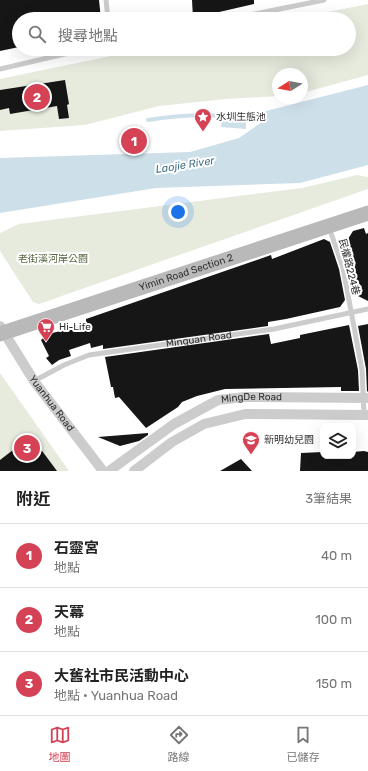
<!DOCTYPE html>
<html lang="zh-TW">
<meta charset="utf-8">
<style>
:root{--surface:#fff;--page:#f2f2f2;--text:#222;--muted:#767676;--line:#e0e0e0;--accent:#d54255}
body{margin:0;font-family:Rubik,"Noto Sans TC",sans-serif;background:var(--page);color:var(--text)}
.controls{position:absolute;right:12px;bottom:12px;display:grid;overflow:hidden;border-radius:8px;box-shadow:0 4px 16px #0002}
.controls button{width:36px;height:36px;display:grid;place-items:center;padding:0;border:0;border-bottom:1px solid var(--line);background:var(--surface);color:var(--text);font:20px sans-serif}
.compass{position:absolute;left:272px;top:68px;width:36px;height:36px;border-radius:50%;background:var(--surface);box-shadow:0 4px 16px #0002;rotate:259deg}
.you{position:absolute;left:178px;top:212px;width:14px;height:14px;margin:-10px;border:3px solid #fff;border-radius:50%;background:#1a73e8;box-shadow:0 0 0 6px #1a73e833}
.badge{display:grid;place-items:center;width:26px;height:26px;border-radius:50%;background:var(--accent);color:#fff;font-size:13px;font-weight:700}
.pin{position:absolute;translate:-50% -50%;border:2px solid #fff;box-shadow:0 1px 4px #0006}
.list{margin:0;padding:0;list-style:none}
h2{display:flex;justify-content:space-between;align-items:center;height:52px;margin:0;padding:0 16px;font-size:17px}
h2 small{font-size:13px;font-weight:400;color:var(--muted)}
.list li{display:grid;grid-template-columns:26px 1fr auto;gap:12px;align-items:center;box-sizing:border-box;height:64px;padding:0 16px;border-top:1px solid var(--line)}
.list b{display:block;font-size:15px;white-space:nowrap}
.list p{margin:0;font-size:13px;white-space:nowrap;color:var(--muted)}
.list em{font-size:13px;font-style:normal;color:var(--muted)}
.icon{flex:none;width:22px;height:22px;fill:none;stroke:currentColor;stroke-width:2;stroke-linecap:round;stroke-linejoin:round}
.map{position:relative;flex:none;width:368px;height:471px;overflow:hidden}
.search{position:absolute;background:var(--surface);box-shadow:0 4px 16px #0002;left:12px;right:12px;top:12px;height:44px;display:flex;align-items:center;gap:10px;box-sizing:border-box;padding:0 14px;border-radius:22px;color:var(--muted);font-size:15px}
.sheet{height:244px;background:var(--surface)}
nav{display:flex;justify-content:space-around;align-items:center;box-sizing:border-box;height:56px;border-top:1px solid var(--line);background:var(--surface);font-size:11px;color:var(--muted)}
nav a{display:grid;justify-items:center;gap:2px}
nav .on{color:var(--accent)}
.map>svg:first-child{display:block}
</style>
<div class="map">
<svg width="368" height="471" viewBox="0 0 368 471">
<rect width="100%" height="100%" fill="#fff"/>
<g fill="#e6ebde">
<path d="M368,4V75L302,93V74H278V96L226,99L159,106L85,125L0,131V79L144,49H349V19H293Z"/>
<path d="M357,175L368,177V189L39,304L33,302L0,251V233L19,224L302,188Z"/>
<path d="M0,373L69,471H0Z"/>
</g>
<g fill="#cddfe9">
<path d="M368,85V165L300,183L156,188L0,213V158L190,152L239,138L262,122L266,111Z"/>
<path d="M222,119L246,121V129L221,127Z"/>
</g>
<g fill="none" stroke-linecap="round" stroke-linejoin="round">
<path stroke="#cddfe9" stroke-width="4" d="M148,120C187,113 227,114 267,120"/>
</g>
<g fill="#161616">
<path d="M0,0H99L101,19H19V47L0,51Z"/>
<path d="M192,0H254V4L193,18Z"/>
<path d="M65,80L69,104L67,105L69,118L59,119L57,106L10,114L9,108L0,110V90Z"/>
<path d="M139,133L142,146L130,149L127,136Z"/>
<path d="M364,228L366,234L368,233V301L352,293L347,267L340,246L343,247L353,231Z"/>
<path d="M324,239L330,242L339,269L345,300L340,307L286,319L268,322V326L103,349V345L91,348L90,343L69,350L71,356L59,360L52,365L46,358L49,356L41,340L48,334L86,325V319L271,255L272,259Z"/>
<path d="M368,324V392L367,391L366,369L358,326Z"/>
<path d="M349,325L358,370L359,391H341V387L225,389L197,396L182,402L178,407L146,428L119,397L115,398L113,387H111L105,357L269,334L271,344L300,338V335Z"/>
<path d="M148,433V435L139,441L120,446L98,437Z"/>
<path d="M31,436L57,471H0V460Z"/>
<path d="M364,451L368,452V471H300L301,453L323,452V456H353V452Z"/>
<path d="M241,459L252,471H220Z"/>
</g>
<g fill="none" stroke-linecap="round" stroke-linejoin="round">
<g stroke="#ccc" stroke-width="5">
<path d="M106,0L108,19"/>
<path d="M230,19L324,0"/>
<path d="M0,69L86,49"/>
<path d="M329,227L343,268L362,370L364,415"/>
<path id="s1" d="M34,381L64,365L89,355L274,329L368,309"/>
</g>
<g stroke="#ccc" stroke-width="10">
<path id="s2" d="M0,326L34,381L103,471"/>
<path id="s3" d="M109,471L174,424L218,400L245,397L368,398"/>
<path d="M134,471L172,442L204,424L245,414L368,415"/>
</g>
<path stroke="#b9b9b9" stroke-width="15" id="s4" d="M0,334L368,213"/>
</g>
<defs>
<symbol id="sight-pin" viewBox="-11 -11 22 30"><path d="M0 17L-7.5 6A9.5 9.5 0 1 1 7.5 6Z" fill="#d54255" stroke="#fff"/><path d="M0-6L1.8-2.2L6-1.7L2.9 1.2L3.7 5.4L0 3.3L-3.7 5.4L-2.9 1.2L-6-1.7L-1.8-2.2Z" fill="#fff"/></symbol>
<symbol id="supermarket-pin" viewBox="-11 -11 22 30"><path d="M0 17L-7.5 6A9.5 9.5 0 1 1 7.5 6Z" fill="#d54255" stroke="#fff"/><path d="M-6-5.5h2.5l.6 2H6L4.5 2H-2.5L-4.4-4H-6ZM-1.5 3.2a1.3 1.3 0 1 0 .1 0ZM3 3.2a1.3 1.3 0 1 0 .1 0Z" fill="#fff"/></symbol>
<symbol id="school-pin" viewBox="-11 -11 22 30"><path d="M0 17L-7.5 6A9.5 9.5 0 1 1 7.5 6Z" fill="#d54255" stroke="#fff"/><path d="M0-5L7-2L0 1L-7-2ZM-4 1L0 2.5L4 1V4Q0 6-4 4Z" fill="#fff"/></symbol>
</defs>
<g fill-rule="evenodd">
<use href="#sight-pin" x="193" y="107" width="20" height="27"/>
<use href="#supermarket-pin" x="36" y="317" width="20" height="27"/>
<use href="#school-pin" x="241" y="430" width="20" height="27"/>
</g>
<g text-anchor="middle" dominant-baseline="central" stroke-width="4" stroke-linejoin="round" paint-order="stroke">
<g font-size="10" fill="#2f2f2f" stroke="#fff" text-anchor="start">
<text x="216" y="117">水圳生態池</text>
<text x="59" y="327">Hi-Life</text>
<text x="264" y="440">新明幼兒園</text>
</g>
<g font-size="10" fill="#556740" stroke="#fff">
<text x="53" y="259">老街溪河岸公園</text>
</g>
<g font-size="10" fill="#2f2f2f" stroke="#fff">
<text transform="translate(349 267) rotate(76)">民權路224巷</text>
<text stroke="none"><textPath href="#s4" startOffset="196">Yimin Road Section 2</textPath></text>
<text stroke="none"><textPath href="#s1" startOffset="172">Minquan Road</textPath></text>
<text stroke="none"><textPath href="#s3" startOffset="164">MingDe Road</textPath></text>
<text stroke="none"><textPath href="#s2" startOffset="93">Yuanhua Road</textPath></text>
</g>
<g font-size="11" font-style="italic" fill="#44738a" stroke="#fff">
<text transform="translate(185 165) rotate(-9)">Laojie River</text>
</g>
</g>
</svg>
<div class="controls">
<button><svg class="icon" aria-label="layers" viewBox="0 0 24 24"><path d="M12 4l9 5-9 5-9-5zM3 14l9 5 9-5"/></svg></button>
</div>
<svg class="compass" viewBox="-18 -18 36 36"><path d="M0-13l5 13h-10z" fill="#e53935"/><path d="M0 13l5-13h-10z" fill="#767676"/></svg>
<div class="you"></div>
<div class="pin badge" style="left:134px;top:141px">1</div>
<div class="pin badge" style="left:37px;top:97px">2</div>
<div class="pin badge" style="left:27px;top:448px">3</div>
<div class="search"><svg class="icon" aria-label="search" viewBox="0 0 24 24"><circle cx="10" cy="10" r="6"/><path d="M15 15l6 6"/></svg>搜尋地點</div>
</div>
<section class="sheet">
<h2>附近<small>3筆結果</small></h2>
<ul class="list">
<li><span class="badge">1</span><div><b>石靈宮</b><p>地點</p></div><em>40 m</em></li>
<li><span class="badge">2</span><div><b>天冪</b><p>地點</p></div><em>100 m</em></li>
<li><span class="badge">3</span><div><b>大舊社市民活動中心</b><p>地點 · Yuanhua Road</p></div><em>150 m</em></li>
</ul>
</section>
<nav>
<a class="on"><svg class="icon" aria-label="map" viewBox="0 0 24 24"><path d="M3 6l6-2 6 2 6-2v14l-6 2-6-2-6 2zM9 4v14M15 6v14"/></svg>地圖</a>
<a><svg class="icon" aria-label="directions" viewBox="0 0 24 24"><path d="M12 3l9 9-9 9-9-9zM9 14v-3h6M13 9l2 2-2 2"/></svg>路線</a>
<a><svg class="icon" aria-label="saved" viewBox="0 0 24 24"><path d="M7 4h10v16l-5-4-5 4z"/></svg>已儲存</a>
</nav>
